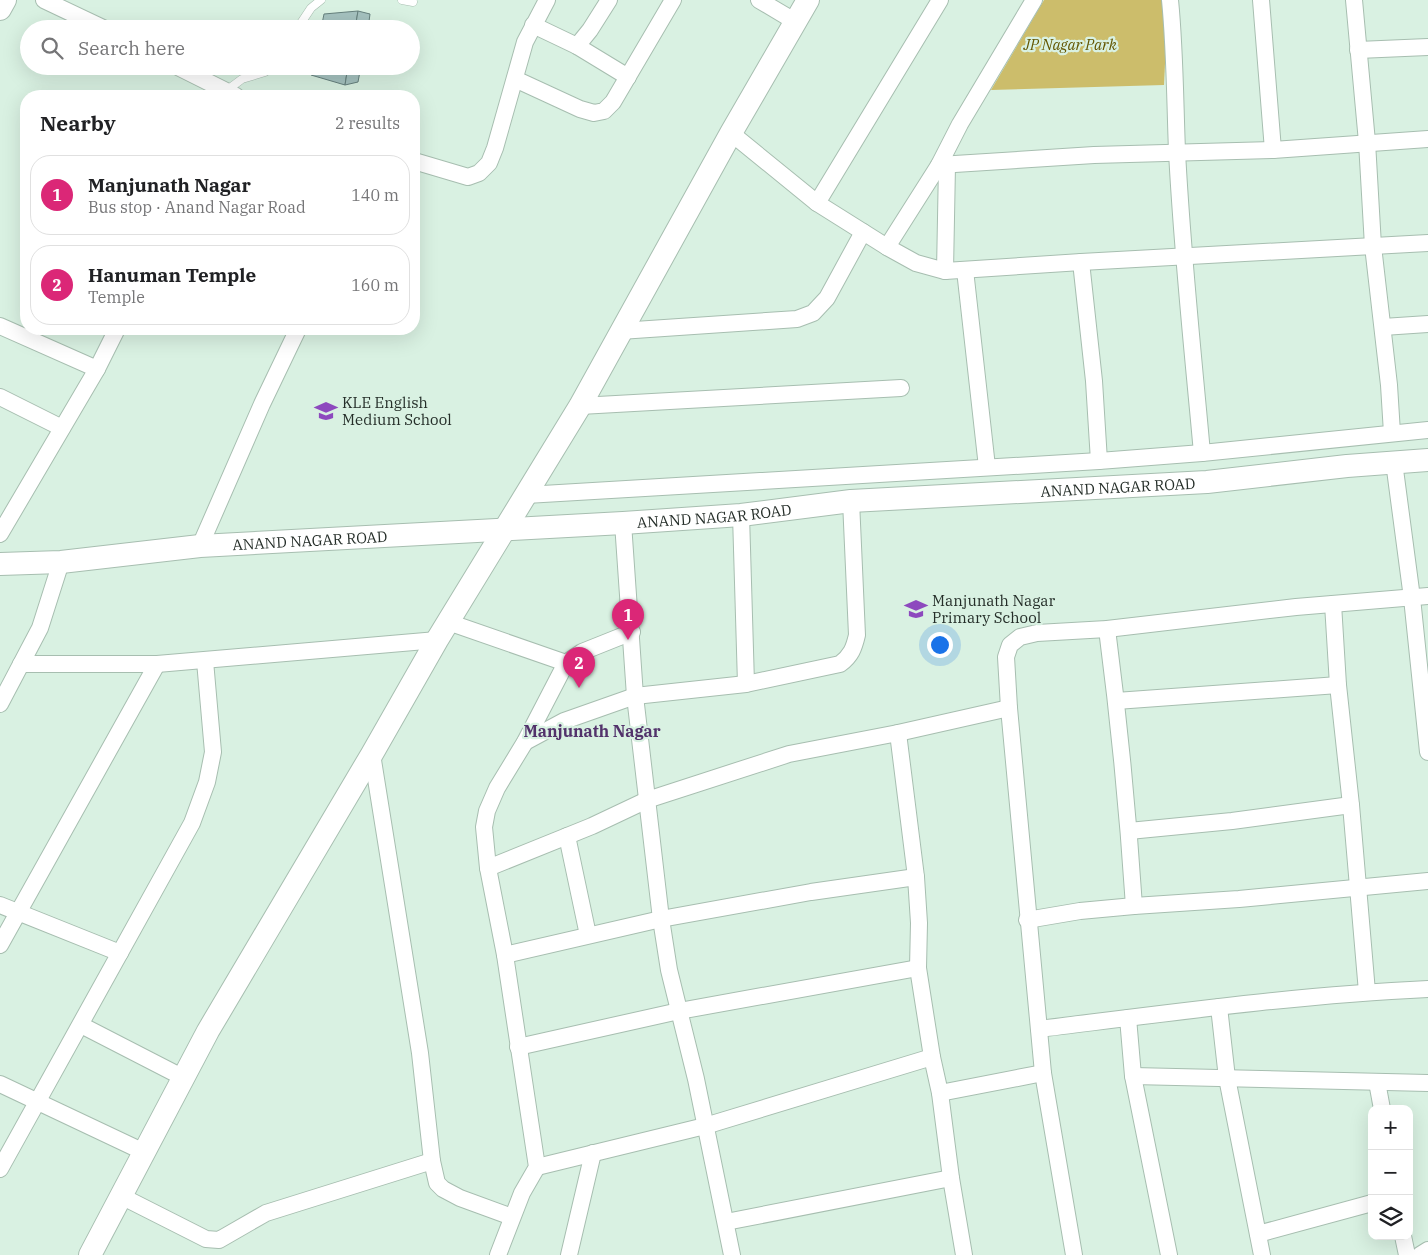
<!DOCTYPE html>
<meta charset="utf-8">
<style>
:root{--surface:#fff;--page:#f2f2f2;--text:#202124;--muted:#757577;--line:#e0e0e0;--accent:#db2777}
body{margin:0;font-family:"IBM Plex Serif",serif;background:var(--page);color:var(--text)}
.controls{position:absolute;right:15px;bottom:15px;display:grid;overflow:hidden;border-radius:10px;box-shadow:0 5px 20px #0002}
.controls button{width:45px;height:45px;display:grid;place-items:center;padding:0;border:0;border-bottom:1px solid var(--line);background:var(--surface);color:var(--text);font:25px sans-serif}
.you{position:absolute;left:939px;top:644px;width:18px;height:18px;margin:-12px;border:4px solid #fff;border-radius:50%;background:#1a73e8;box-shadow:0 0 0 8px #1a73e833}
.badge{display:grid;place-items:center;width:32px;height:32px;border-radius:50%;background:var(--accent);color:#fff;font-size:16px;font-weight:700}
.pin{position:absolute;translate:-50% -41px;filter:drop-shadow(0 1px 2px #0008)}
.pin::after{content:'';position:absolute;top:26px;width:18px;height:15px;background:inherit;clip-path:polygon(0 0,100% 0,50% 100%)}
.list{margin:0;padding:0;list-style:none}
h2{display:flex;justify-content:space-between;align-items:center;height:65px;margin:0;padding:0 20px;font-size:21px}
h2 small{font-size:16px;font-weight:400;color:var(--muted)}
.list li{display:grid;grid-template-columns:32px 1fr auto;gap:15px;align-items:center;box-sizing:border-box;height:80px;margin:0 10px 10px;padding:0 10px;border:1px solid var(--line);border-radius:20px}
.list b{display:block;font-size:19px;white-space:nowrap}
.list p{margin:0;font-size:16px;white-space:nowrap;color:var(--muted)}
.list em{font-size:16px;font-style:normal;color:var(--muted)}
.icon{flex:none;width:28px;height:28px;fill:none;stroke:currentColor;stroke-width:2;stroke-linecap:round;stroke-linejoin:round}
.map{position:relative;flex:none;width:1428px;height:1255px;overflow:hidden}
.search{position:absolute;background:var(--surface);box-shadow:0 5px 20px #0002;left:20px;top:20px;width:400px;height:55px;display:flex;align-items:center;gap:12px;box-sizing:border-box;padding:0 18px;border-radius:28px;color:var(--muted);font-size:19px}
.panel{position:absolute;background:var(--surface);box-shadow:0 5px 20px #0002;left:20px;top:90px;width:400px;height:245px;border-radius:20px}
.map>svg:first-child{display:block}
</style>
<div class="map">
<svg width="1428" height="1255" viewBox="0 0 1428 1255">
<rect width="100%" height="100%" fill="#d9f1e2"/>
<path fill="#ccbd6b" d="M1044,0H1168L1164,85L991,90Z"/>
<g fill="#a5c2bf" stroke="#66817e">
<path d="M358,11L355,29H321L324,14Z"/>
<path d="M358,11L370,14L368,29H355Z"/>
<path d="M313,66H348L345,85L311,75Z"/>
<path d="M348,66H361L358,82L345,85Z"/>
</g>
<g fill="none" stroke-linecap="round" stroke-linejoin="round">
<defs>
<g id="lane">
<path d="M402,0L413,2"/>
<path d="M297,29L311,8L321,0"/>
<path d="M226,91L242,79L265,72L272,66"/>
</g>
<g id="street">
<path d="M44,0L105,29"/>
<path d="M759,0L796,22"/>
<path d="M1170,0C1175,50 1175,101 1177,151C1182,252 1193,353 1202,453"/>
<path d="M1261,0L1273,150"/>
<path d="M1354,0L1367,142L1373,246L1389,385L1392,433"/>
<path d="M533,25L577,46L628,77"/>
<path d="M577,46L590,30L609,0"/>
<path d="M1358,50L1428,47"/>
<path d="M176,66L236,96"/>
<path d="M515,79L580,109L594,113L604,111L613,102L673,0"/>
<path d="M731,133L817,203L887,247L916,263L945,271L1081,262L1428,243"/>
<path d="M414,161L468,177L479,173L489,163L495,148L525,42L547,0"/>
<path d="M939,165L1094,155L1273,150L1428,139"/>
<path d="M817,203L940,0"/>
<path d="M887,247L939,165L960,124L1034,0"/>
<path d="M1081,262L1094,381L1099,461"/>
<path d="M965,270L987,467"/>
<path d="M945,271L947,165"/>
<path d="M0,326L97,369"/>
<path d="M1383,327L1428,324"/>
<path d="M620,331L797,319L813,313L827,298L863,232"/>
<path d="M0,397L62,428"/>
<path d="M580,406L901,388"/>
<path d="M1394,462L1412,598L1428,752"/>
<path d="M526,495L1099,461L1202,453L1428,430"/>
<path d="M741,515L746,684"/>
<path d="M623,523L635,696L661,919L669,970L696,1079L732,1255"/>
<path d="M0,534L97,369L117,329"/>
<path d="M200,546L262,404L298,329"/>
<path d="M1333,604L1338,685L1351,805L1367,992"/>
<path d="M448,622L566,663"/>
<path d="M1107,629C1119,721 1128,813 1134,906"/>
<path d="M21,664H157L437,640"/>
<path d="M1116,701L1338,685"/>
<path d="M0,704L40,628L61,562"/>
<path d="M898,733L916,877L919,923L918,968L932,1057L940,1093L951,1178L964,1255"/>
<path d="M525,742L564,721L635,696L746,684L840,664C851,656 854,648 857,635L851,501"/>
<path d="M372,754L420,1053L432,1161L437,1183L443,1189L460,1198L512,1217"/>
<path d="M1129,831L1232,821L1351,805"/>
<path d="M567,836L588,935"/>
<path d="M488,868L592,826L647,800L789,754L898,733L1009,708"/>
<path d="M0,905L120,953"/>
<path d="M1027,920L1080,911L1134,906L1239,899L1428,881"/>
<path d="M0,945L157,664"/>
<path d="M505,955L661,919L811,892L916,877"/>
<path d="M1219,1007L1227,1078L1262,1255"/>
<path d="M1128,1018L1133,1076L1169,1255"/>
<path d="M81,1025L184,1078"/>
<path d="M1039,1029C1168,1013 1298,995 1428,989"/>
<path d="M518,1047L679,1011L918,968"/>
<path d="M1133,1076L1428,1083"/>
<path d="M1377,1082L1382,1109"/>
<path d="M0,1084L144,1152"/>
<path d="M940,1093L1043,1073"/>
<path d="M537,1167L705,1126L932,1057"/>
<path d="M0,1169L192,823L207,782L213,752L205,661"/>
<path d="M121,1196L206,1239L219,1240L266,1213L432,1161"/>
<path d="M726,1222L951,1178"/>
<path d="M1258,1234L1372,1203"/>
<path d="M1403,1236L1407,1255"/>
<path d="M498,1255L522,1193L537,1167L505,955L488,868L484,827L487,811L497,788L525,742L566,663L582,652L632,632"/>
<path d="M569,1255L593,1153"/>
<path d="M1074,1255L1043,1073L1009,708L1006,657L1010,645L1020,637L1037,633L1107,629L1296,607L1428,596"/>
<path d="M1420,1255L1428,1250"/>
</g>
<g id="secondary">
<path d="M0,9L5,0"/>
<path id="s1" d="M0,564L61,562L200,546L623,523L741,515L851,501L1207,482L1347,466L1428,460"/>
<path d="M90,1255L208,1031L372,754L437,640L580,406L731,133L808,0"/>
</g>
</defs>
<use href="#lane" stroke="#a7beb0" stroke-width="9"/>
<use href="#street" stroke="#a7beb0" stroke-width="18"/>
<use href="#secondary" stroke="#a7beb0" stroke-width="24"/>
<use href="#lane" stroke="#fff" stroke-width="8"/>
<use href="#street" stroke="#fff" stroke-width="16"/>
<use href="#secondary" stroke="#fff" stroke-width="22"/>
</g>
<defs>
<symbol id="school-bare" viewBox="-9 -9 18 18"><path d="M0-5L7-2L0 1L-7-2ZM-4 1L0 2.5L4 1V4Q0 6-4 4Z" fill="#8d49be" stroke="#d9f1e2" stroke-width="2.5" paint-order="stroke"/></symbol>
</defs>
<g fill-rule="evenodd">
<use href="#school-bare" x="310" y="395" width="32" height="32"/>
<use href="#school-bare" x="900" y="593" width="32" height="32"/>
</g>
<g text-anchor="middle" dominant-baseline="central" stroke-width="4.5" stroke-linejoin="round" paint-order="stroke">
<g font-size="15" font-style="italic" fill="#635600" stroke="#d9f1e2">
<text x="1070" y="44">JP Nagar Park</text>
</g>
<g font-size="15" fill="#252e29" stroke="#d9f1e2" text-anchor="start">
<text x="342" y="402">KLE English<tspan x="342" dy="17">Medium School</tspan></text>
<text x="932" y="600">Manjunath Nagar<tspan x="932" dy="17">Primary School</tspan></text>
</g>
<g font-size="15" fill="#252e29" stroke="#d9f1e2">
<text stroke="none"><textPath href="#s1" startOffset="1121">ANAND NAGAR ROAD</textPath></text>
<text stroke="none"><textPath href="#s1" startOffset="716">ANAND NAGAR ROAD</textPath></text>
<text stroke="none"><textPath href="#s1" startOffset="311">ANAND NAGAR ROAD</textPath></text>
</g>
<g font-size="16" font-weight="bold" fill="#52326b" stroke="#d9f1e2">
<text x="592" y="731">Manjunath Nagar</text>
</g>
</g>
</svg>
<div class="controls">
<button>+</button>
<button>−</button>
<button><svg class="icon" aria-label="layers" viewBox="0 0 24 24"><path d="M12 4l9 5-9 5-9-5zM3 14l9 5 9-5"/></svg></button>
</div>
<div class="you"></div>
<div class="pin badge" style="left:628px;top:640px">1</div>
<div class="pin badge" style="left:579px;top:688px">2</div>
<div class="search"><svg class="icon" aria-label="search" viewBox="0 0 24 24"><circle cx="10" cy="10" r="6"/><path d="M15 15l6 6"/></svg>Search here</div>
<section class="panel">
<h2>Nearby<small>2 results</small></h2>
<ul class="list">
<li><span class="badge">1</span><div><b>Manjunath Nagar</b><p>Bus stop · Anand Nagar Road</p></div><em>140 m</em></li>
<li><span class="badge">2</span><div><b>Hanuman Temple</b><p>Temple</p></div><em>160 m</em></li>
</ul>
</section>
</div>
